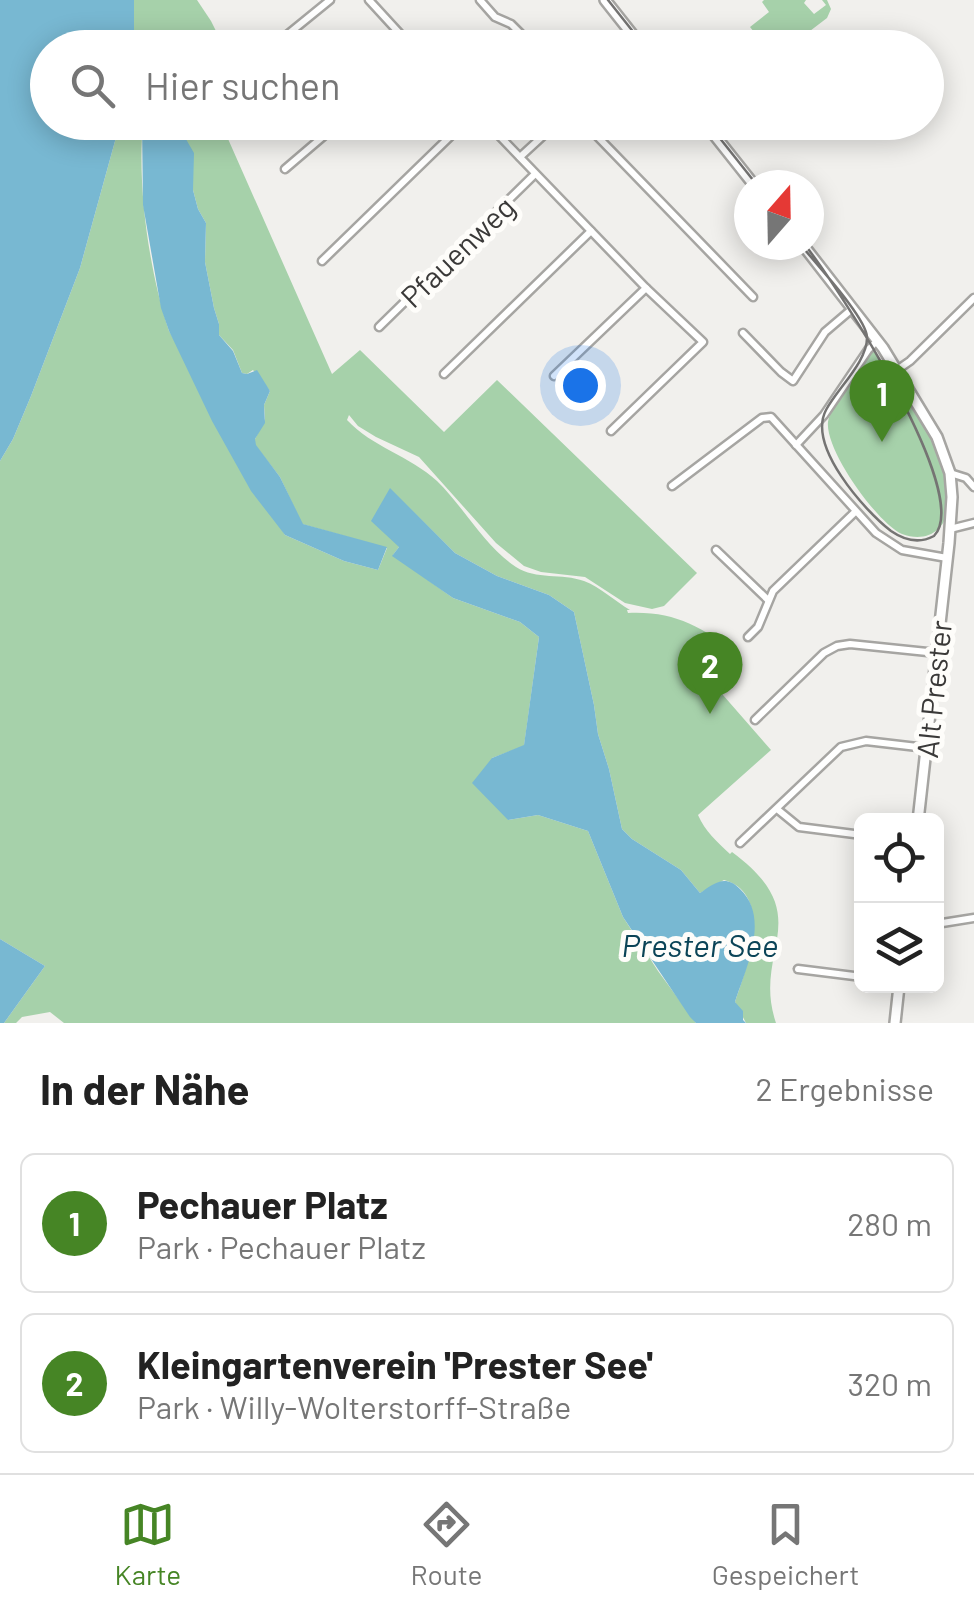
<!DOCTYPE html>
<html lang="de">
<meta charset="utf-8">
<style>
:root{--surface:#fff;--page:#f6f6f6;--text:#222;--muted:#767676;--line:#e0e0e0;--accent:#468525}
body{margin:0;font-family:Barlow,sans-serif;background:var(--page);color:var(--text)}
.controls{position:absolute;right:30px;bottom:30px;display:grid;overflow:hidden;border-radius:15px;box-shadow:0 5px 25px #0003}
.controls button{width:90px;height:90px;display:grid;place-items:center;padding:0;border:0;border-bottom:2px solid var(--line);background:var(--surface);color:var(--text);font:50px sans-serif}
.compass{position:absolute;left:734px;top:170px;width:90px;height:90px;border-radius:50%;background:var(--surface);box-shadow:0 5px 25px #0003;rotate:20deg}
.you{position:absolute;left:580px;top:385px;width:35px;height:35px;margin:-25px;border:8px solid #fff;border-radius:50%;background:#1a73e8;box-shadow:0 0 0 15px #1a73e833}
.badge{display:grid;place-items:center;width:65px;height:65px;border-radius:50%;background:var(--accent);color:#fff;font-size:32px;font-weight:700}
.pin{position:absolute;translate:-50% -82px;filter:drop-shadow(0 2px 5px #0008)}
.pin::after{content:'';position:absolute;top:52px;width:35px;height:30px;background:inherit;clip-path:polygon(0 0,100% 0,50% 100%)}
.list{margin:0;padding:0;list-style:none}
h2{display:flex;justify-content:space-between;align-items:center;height:130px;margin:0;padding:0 40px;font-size:42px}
h2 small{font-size:32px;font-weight:400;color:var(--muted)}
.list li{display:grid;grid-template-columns:65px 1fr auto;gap:30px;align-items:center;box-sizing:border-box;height:140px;margin:0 20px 20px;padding:0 20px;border:2px solid var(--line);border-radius:15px}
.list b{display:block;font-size:38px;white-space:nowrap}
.list p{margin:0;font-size:32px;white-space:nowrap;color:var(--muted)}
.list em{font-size:32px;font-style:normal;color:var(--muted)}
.icon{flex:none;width:55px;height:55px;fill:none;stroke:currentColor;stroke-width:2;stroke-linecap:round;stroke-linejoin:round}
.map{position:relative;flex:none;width:974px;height:1023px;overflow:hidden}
.search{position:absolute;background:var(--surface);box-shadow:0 5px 25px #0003;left:30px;right:30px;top:30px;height:110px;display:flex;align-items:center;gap:25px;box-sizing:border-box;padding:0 35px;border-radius:55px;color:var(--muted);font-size:38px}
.sheet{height:450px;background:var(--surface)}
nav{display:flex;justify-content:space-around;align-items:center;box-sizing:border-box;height:140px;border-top:2px solid var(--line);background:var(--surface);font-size:28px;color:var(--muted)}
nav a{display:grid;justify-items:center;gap:5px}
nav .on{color:var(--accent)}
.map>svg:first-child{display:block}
</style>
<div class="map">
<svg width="974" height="1023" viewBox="0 0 974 1023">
<rect width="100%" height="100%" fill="#f1f0ed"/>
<g fill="#a6d1aa">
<path d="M132,0H197L211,21L224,47L118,48Z"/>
<path d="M764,0H806L804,3L814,14L826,5L822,0H827L831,9L827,18L789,47H766L750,27L769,12L762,2Z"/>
<path d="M120,123H143C137,186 149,271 169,331L285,535L344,561L378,570L387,548L302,524L280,477L255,445V439L265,419L264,405L270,391L253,370L247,374L242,373L233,350L219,335V324L214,308L205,262L206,223L198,209L193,190L192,173L166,124L161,123H221L332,374L360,350L444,432L497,380L697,573L664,606L652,609L625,603L585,577L541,572L524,566L496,543L419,457L376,437L358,426L349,415L347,420C372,447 410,456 437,481C463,506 486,548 516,567C536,580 562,573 584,581C600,587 615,601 630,610H627L628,613C676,611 699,627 738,652L709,679L771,750L698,815C705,831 717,842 730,854L732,852C820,917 751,950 776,1023H746L735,1002C746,969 775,894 724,880L700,893L681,870L632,839L622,829L609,769L598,734L594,705L574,612L549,595L497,576L455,553L390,489L399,547L393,555L453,598L520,622L539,637L524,746L492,758L508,820L538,815L588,831L623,917L658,971L696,1023H64L50,1012L22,1017L16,1023H4L45,966L0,939V461L13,439L31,396L80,268Z"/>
<path d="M874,351C904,395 948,444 947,501C947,512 947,521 938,529C929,538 915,539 902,534C877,523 825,450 828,422C830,407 862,362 874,351Z"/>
</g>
<g fill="#78b8d2">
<path d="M0,0H134V30L130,47L48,48V122L120,123L80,268L31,396L13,439L0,461Z"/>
<path d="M161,122L183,134L194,153L193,190L198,209L206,223L205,262L214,308L219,324V335L233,351L242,373L247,374L257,370L270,391L264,405L265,423L255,439L256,445L280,477L303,524L387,547L378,570L344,561L285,535L251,491L212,421L169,331L161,308L143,205L142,123Z"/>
<path d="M390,488L455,553L497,576L549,595L574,612L594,705L598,734L609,769L622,829L632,839L681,870L700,893C713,885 724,873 740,889C771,918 745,970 735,1002L743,1011V1020L746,1023H696L690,1017L623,917L588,831L538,815L508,820L472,783L492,758L524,745L539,637L520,622L453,598L392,556L399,547L371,521Z"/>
<path d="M0,939L45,966L4,1023H0Z"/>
</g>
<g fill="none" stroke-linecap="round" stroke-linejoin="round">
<defs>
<g id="minor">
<path d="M369,0L413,48"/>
<path d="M480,0L495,17L511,24L535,48"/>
<path d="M271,48L330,0"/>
<path d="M486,122L646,288L703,342L611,431"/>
<path d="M578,122L584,131L596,135L753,297"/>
<path d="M520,157L558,122"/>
<path d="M285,169L340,122"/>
<path d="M322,261L465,122"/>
<path d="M379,327L535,174"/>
<path d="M743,333L781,372L793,381L825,332L852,309"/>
<path d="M897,370L910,361L974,298"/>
<path d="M444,374L591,231"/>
<path d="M554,376L646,288"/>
<path d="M796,445L824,415L868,350L877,341"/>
<path d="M950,473L966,478L974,487"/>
<path d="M672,486L762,418L771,417L876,533L902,550L947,558"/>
<path d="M950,529L974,523"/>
<path d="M716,550L768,600"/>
<path d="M748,637L758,627L773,591L855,512"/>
<path d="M755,720L824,653L837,646L850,644L937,653"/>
<path d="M777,809L799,827L862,835"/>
<path d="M740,843L841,747L866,741L926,748"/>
<path d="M936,924L974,918"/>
<path d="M798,969L862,977"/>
</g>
<g id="secondary">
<path d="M605,0L643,48"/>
<path d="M704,122L754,185"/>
<path d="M803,245L883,348L937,437L950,473L952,497L949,543L918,821"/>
<path d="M895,1023L899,986"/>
</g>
</defs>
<use href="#minor" stroke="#a6a5a2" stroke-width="11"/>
<use href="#secondary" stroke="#a6a5a2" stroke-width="14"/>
<use href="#minor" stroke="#fff" stroke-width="6"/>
<use href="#secondary" stroke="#fff" stroke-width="9"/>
<g stroke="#757473" stroke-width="2.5">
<path d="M608,0L646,48"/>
<path d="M707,122L757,185"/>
<path d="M801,245C815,263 866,317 867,337C868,361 837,389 826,410C807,446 864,510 891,531C904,540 919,544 934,536C974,495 837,285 805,245"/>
</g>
</g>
<g text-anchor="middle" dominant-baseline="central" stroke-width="10" stroke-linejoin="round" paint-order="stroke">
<g font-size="30" fill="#3a3938" stroke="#fefdfa">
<text transform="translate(457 251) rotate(-44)">Pfauenweg</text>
<text transform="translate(933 689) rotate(-84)">Alt Prester</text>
</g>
<g font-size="32" font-style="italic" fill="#0b4457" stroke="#fefdfa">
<text x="700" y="944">Prester See</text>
</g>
</g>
</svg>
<div class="controls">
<button><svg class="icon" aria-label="locate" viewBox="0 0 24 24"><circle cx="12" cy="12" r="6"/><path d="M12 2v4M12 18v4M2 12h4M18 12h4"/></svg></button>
<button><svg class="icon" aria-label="layers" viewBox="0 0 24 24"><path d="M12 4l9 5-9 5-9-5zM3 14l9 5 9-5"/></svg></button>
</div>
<svg class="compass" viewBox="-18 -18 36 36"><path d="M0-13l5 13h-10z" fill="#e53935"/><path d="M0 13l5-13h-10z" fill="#767676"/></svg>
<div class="you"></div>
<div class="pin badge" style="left:882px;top:442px">1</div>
<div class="pin badge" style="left:710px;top:714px">2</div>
<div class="search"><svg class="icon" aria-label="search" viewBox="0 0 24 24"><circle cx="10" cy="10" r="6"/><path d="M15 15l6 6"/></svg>Hier suchen</div>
</div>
<section class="sheet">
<h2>In der Nähe<small>2 Ergebnisse</small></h2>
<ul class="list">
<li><span class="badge">1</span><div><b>Pechauer Platz</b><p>Park · Pechauer Platz</p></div><em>280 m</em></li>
<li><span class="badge">2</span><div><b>Kleingartenverein 'Prester See'</b><p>Park · Willy-Wolterstorff-Straße</p></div><em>320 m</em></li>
</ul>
</section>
<nav>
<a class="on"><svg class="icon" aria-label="map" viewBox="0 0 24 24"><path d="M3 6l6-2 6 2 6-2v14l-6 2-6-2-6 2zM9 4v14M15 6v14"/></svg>Karte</a>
<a><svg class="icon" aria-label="directions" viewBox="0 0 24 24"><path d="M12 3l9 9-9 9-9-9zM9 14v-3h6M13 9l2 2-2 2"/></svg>Route</a>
<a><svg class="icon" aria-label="saved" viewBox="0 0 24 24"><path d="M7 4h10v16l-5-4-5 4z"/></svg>Gespeichert</a>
</nav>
